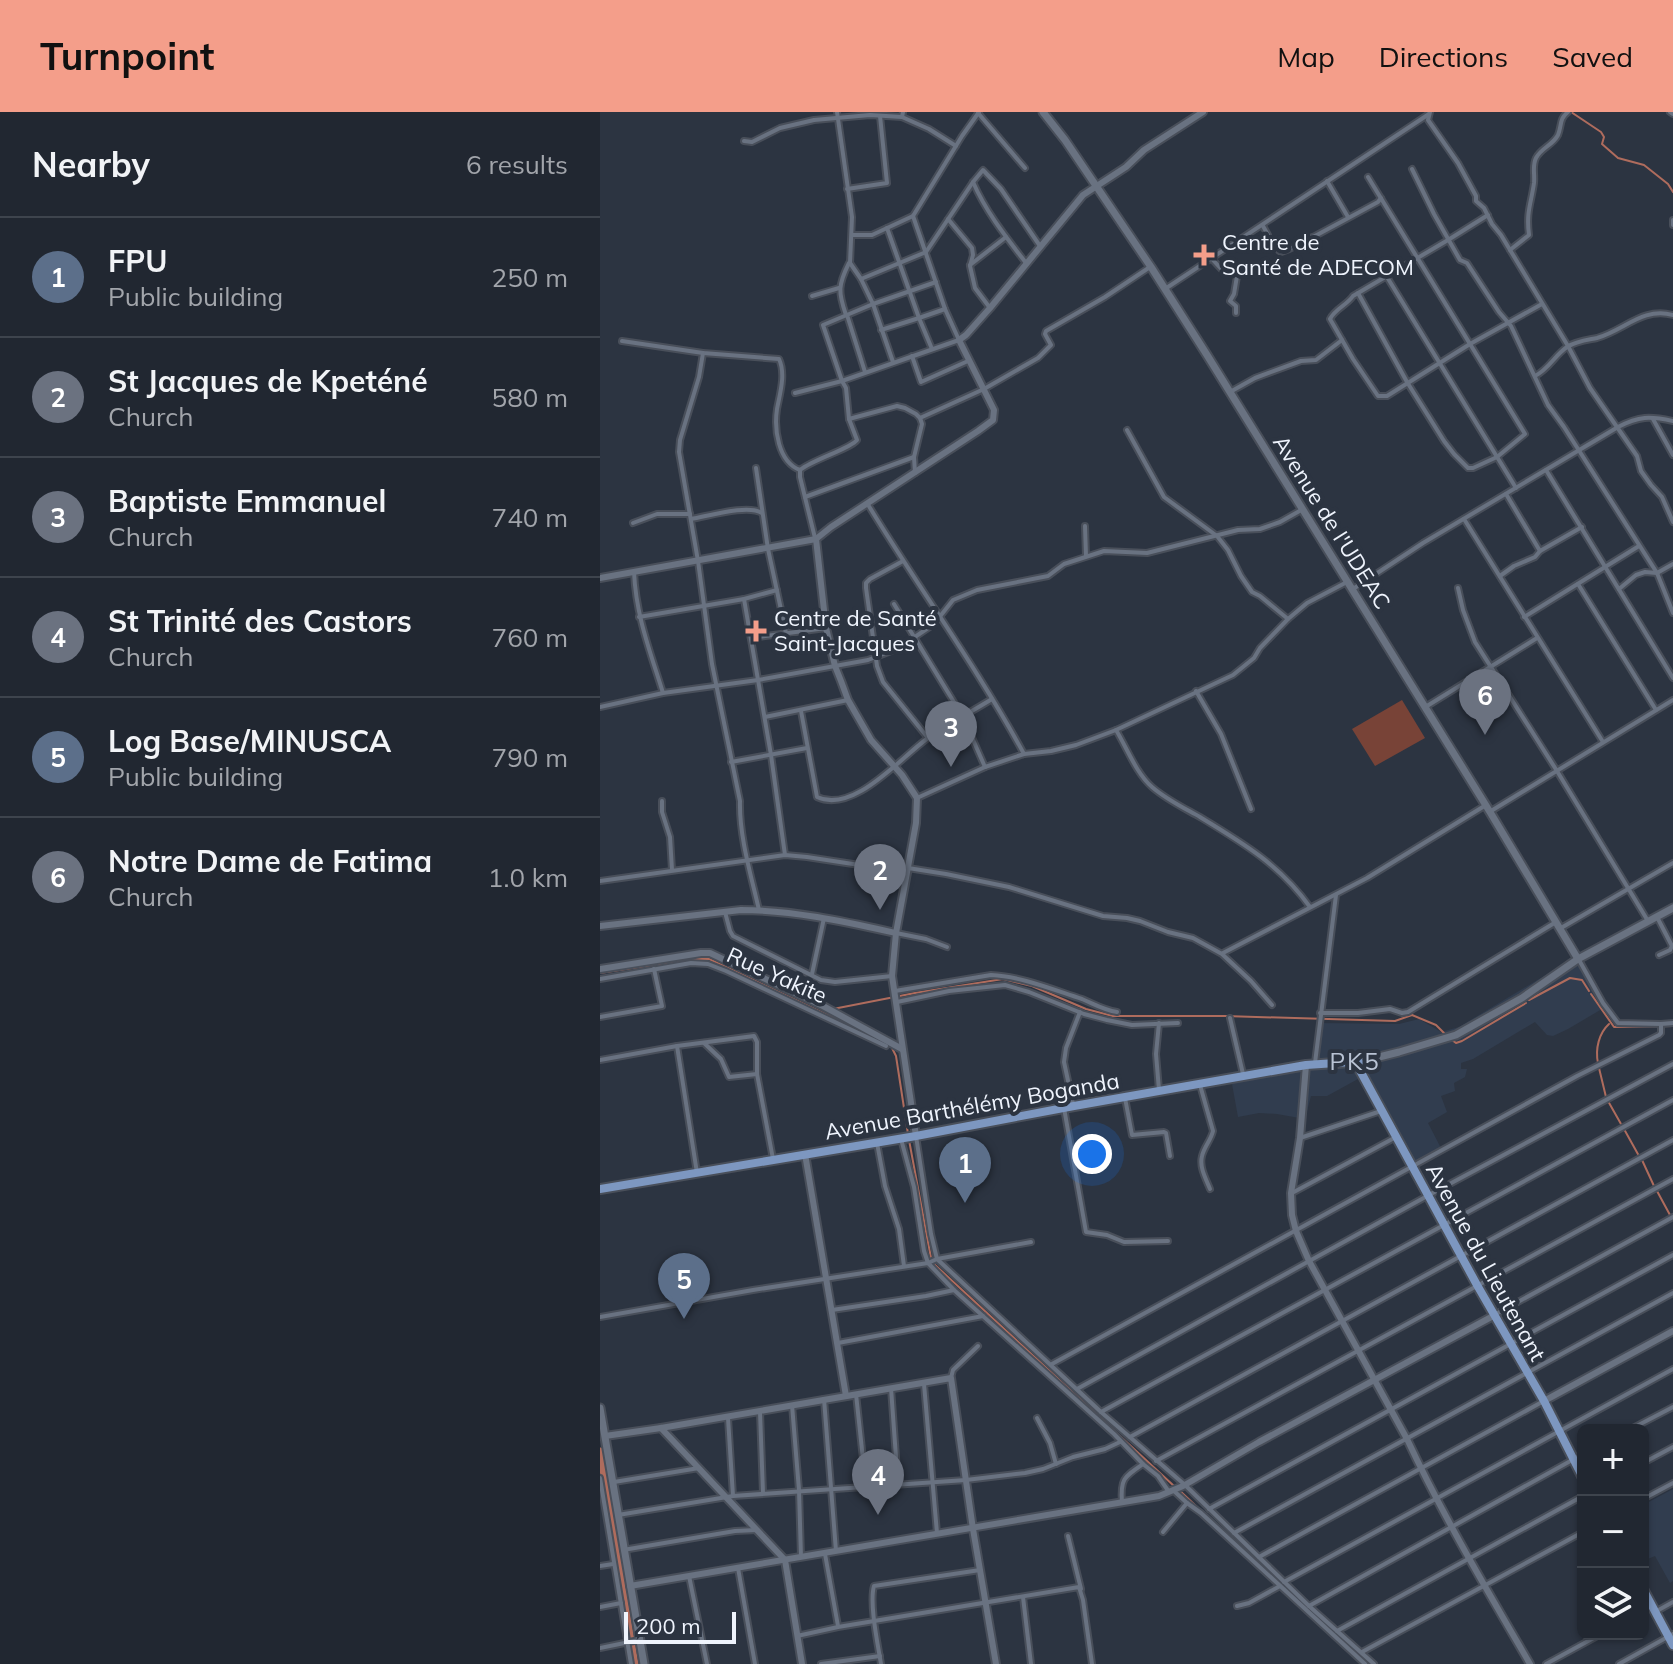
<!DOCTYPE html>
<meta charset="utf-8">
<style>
:root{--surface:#212731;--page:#2d333d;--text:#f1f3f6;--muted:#a2a5ab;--line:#3e444d;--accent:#f49e8a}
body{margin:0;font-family:Mulish,sans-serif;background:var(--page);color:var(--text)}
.controls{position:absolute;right:24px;bottom:24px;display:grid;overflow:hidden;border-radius:12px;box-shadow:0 2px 6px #0004}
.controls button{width:72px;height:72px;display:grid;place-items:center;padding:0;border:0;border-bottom:2px solid var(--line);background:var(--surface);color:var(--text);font:40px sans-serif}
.scale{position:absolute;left:24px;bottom:20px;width:112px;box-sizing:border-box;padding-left:8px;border:4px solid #eff4fd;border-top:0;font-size:22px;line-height:28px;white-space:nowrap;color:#eff4fd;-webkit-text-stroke:6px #2c3441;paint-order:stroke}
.you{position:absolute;left:492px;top:1042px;width:28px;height:28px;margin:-20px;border:6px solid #fff;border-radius:50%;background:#1a73e8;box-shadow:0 0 0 12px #1a73e833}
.badge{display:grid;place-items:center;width:52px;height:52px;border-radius:50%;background:var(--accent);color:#fff;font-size:26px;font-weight:700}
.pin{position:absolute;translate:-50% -66px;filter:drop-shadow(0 2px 4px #0008)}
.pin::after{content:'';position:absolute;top:42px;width:28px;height:24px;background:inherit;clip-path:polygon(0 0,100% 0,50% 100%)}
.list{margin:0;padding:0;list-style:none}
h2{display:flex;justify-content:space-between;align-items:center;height:104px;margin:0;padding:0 32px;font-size:34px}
h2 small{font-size:26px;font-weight:400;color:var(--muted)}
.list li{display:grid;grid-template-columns:52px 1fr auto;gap:24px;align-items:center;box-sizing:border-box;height:120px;padding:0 32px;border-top:2px solid var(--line)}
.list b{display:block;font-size:30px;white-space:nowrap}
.list p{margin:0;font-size:26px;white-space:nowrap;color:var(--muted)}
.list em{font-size:26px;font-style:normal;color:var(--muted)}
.icon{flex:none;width:44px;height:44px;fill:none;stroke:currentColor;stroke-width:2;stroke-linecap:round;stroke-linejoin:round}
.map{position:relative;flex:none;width:1073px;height:1552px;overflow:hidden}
header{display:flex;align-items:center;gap:48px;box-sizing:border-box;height:112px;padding:0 40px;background:var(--accent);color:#111}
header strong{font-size:38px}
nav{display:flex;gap:44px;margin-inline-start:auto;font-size:28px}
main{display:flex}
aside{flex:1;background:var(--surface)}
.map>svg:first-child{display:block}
</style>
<header>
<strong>Turnpoint</strong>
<nav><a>Map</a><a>Directions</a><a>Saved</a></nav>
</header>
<main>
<aside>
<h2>Nearby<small>6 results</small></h2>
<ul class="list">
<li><span class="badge" style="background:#5c6f8a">1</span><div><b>FPU</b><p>Public building</p></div><em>250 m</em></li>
<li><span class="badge" style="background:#6b7280">2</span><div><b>St Jacques de Kpeténé</b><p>Church</p></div><em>580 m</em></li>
<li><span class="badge" style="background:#6b7280">3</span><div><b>Baptiste Emmanuel</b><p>Church</p></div><em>740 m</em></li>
<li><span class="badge" style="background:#6b7280">4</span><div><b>St Trinité des Castors</b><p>Church</p></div><em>760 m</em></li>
<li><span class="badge" style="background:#5c6f8a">5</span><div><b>Log Base/MINUSCA</b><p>Public building</p></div><em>790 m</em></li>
<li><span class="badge" style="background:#6b7280">6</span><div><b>Notre Dame de Fatima</b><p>Church</p></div><em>1.0 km</em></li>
</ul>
</aside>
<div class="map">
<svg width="1073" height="1552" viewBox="0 0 1073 1552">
<rect width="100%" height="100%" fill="#2c3441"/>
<g fill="#313d4f">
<path d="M980,852L1007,894L968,917L953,924L947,923L935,910L873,947L861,951V957H867L865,965L854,971L855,979L841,984L847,1000L828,1011L843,1040L810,1058L758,967L727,984H711L705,1007L677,1002L659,1001L638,1005L630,961L713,949L718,911L799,912L819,907L841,920L859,915L959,855Z"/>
<path d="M1073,1377V1469L1070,1471L1055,1444L1043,1449V1393Z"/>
</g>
<path fill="#784337" d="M802,588L825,626L775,654L752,617Z"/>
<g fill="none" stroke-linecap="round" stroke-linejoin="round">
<g stroke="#af6c5d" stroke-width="2">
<path d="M971,0L1001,20L1004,25L1002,32L1018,46L1044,53L1068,72L1073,80"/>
<path d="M0,861L92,847H109L272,924"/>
<path d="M991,882L1014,915L1073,914"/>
<path d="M929,888L970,866L982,868L989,879"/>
<path d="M233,897L315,881L403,867L432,874L486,897L513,904H625L795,909L812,903L836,913L844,921"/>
<path d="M852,928L856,931L862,929L926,891"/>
<path d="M291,934L296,944L308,1022"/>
<path d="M998,951C995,937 999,921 1009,912"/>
<path d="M999,956L1006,985"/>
<path d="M1008,989L1021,1012"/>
<path d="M1024,1017L1039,1044"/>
<path d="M309,1028L331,1146L334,1152L574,1374"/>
<path d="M1042,1048L1054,1074"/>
<path d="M1057,1079L1070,1103"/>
<path d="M579,1378L598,1396"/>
</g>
<path stroke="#af6c5d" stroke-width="7" d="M0,1339L35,1552"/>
<defs>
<g id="minor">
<path d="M237,0L252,105L250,151L261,167L273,192L293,250"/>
<path d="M830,0L828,8L858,51L876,84V89L884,96L892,112L901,123L968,234L990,276L1037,344L1041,359L1051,373L1062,385L1073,410"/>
<path d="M1070,0L1073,2"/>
<path d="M378,1L425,56"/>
<path d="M302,5L329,17L356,34"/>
<path d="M144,29L152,30L180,16L214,8L270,3L302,5L303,0"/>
<path d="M812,57L834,102L860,148L867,151L899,200L911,214L948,293L964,315L1057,461L1073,501"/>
<path d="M727,69L748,105"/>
<path d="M373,70C386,100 406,125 426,151"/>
<path d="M247,77L287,71L280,4"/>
<path d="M888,103L848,128L753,184C747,193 735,197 730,207L753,247L778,284H787L870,232L942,192"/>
<path d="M348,107L372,136L373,143L370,154L375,176L390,196"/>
<path d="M1073,108V113"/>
<path d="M663,114L668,123L670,132L681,140C694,137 703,128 715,124L778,90L781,86"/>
<path d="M252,123H272L313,104L362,24L379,0"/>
<path d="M910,138L929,123C926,100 931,92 934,71C935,62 932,54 936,46C941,36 953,33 958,23C962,13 959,7 968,0"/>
<path d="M612,147L626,162L631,161L637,164L634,182L630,189L636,194V201"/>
<path d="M370,153L406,125"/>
<path d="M787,165L916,376"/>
<path d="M261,167L326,140L373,70L383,58L401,77L440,134"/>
<path d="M565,177L829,2"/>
<path d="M758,181L807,270L844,329L854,342L868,356H873L897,345L925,322L768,65"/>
<path d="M212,184L239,176"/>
<path d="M246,203C238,180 238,173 249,151"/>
<path d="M247,203L265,260"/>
<path d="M281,218L319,206L287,116"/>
<path d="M22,229L103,241L179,247C186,262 180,281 177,297C174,317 178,350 200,358"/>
<path d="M332,237L319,206L345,197"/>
<path d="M103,241L99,265L80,328L79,340L98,449L112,552L140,689C139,724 151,763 159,798"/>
<path d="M312,244L321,270L368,249"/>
<path d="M935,264C949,257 955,243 967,235C976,229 987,228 997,226C1025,218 1042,195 1073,203"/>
<path d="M630,280L655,266L701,249L716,248L742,228"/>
<path d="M195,281L242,269L359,228L345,197L313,104"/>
<path d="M320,306L384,277L438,246L451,233L445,222L446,219L505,185L550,155"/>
<path d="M249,307L297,294L305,296L316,302L320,306L322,312L314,345L315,361"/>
<path d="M1053,307L1073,343"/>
<path d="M527,318L564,385L617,424L628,438L641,464L652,480L660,484L688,507"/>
<path d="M156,356L168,437L186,521"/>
<path d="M946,358L1073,566"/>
<path d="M906,382L940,439"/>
<path d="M205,385L314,345"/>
<path d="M267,391C318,475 377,555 424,642"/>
<path d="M91,407C109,404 148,392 162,401"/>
<path d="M864,407L1003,630"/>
<path d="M33,411L57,402H90"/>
<path d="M485,414L486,444"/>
<path d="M215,426L200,365V358C214,347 250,337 257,328L249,307L246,276L242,269L223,213L273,192L336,170"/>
<path d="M303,449L270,467L266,471V476L277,554L283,570L328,626"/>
<path d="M34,460C36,504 50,539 63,581"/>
<path d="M900,464L914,454L935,445L940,439L982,415"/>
<path d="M978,472L1056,598"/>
<path d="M858,476L863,498L875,530L957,659L1048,809"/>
<path d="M753,477L823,431L1018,315C1039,304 1050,304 1073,309"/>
<path d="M1019,477L1036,463L1045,460L1057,461L1073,452"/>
<path d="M144,487L171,643L185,743"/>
<path d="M294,492L363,605L385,655"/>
<path d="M39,505L144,487L177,478"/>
<path d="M924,505L1039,434"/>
<path d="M151,526L226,516"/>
<path d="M596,579L621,622L651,697"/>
<path d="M827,594L937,526"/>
<path d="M0,595L63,581L158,568L268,548L291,539L306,531L334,512L353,488L377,478L448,464L464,452L504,439L547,441L638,418L660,417L680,410L703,397"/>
<path d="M201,599L217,685C254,702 300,646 328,626C348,612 371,600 392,587"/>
<path d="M165,605L248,588"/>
<path d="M516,618C527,636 536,661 552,675C567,688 584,696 600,705C643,731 680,753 710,795"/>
<path d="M131,650L207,636"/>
<path d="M317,686L385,655L424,642L451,639L476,633L516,618L633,563L654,546L660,536L688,507L707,491L747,470"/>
<path d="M62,689V700L70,725L72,758"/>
<path d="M891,699L1073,588"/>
<path d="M0,769L185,743L207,745L266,754L308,756L346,762L409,775L503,804L527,806L540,809L568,820L593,826L622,842L651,869L672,893"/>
<path d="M125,800L130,819L133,824L221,868L235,870L292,864"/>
<path d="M1057,805L1072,834L1070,838L1059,843"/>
<path d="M961,816L1073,751"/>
<path d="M296,821L326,827L347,835"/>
<path d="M623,841L767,766L886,693"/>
<path d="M979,848L1003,891L1018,911L1061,912L1073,911"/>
<path d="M212,862L224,806"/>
<path d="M0,867L91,851L108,852L126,859L286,934"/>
<path d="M295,879L391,863C420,864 454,878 482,887C494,892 504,898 517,900"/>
<path d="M297,890L349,879L405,873L429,880L484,902L507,908L532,913L578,911"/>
<path d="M720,901H758L790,897L802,901L808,900L956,810"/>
<path d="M0,905L62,894L54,857"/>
<path d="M630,906L643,962"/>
<path d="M559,911L556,942L559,978"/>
<path d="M104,931L121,947L129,965L157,962"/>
<path d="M77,934L97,1061"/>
<path d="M0,948L77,934L154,924L157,930V962L173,1047"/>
<path d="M715,951L736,783"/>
<path d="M600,973L613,1019C611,1028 604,1035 602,1044C599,1055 606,1067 610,1077"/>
<path d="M525,986L532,1023L564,1020L566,1021L570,1044"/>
<path d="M473,992L464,950L466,936L480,900"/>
<path d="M464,996L486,1120L507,1123L524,1130L568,1129"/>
<path d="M316,1024L331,1122L337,1147L501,1300L585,1373L709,1494L774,1552"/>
<path d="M700,1026L781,999"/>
<path d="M301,1027L314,1075L324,1139L328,1151L354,1178L514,1322L543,1352L558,1364L569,1380"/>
<path d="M277,1031L285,1074L299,1117L304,1154"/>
<path d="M692,1081L796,1025"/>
<path d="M232,1198L326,1184L354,1178"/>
<path d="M896,1202L1073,1105"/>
<path d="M0,1205L153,1178L328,1151L337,1147L431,1130"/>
<path d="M238,1231L383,1204"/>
<path d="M452,1252L977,964L1059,923L1061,921V912"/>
<path d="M351,1266L353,1258L378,1234"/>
<path d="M324,1272L337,1421"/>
<path d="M291,1276L298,1373"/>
<path d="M477,1277L829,1083L1073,952"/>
<path d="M256,1282L266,1375"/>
<path d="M224,1287L236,1439"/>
<path d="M192,1293L199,1378L201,1445"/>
<path d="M160,1300L163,1381"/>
<path d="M501,1300L1073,988"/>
<path d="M128,1306L133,1384"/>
<path d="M437,1306L450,1331L456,1352"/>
<path d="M1029,1318L1073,1295"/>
<path d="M530,1325L1073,1028"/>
<path d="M556,1349L1073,1067"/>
<path d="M1043,1351L1073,1335"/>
<path d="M0,1366L31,1552"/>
<path d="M14,1370L99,1356"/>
<path d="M1043,1387L1073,1371"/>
<path d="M522,1391C520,1367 524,1365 543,1352"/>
<path d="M587,1391L601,1401L765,1552"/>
<path d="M609,1397L1073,1143"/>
<path d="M18,1403L133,1384L366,1368L425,1361L443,1357L473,1345L505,1337L520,1330"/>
<path d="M563,1420L587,1391L574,1379"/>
<path d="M634,1421L1073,1181"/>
<path d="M468,1424L481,1477"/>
<path d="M23,1438L135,1419L157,1418"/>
<path d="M225,1442L238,1514"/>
<path d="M659,1445L942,1290"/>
<path d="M0,1454L13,1452"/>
<path d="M138,1456L155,1552"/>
<path d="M89,1464L107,1552"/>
<path d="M684,1470L1073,1257"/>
<path d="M423,1485L431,1552"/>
<path d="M637,1494L649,1491L680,1474"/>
<path d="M709,1494L983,1342"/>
<path d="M0,1495L21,1491"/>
<path d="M1055,1500L1073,1490"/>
<path d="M737,1519L983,1384"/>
<path d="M197,1524L238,1515L479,1475L483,1488L492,1552"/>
<path d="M0,1536L39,1528"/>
<path d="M762,1540L983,1420"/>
<path d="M221,1552L280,1544"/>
<path d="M281,1552C278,1533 269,1491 274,1474L380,1458"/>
<path d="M946,1552L1001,1522"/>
<path d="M1019,1552L1073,1522"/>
</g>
<g id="tertiary">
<path d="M216,427L226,516L235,554L241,569L248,588L271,628L302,663L317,686L316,711L296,821L292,864L316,1024"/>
<path d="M0,466L216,427L231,415L378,319L393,308L394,298L359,228L366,223L390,196L483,83L526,55L544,38L603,0"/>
<path d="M0,814L141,798C193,798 246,810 296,821"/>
<path d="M0,857L101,841H110L223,894L302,937"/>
<path d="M706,953L700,1026L691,1081L692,1103L696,1119L709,1149L807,1327C843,1404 887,1478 930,1552"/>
<path d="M205,1042L246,1284"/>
<path d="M944,1289L1073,1219"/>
<path d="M61,1316L185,1448L202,1552"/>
<path d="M5,1324L61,1316L351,1266L373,1417L396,1552"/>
<path d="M30,1474L559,1384L583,1374L659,1330L895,1203"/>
</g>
<g id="secondary">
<path d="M443,0L465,28L551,155L607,243L890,700L978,847"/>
<path d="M759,950L799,940L856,923L922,886L978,847L1073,796"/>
<path d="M0,1296L44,1552"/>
</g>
<g id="primary">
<path d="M757,953L877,1173L944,1289L983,1366"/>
<path d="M0,1077L316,1024L474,994L706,953L751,950L755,946L759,950L755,954L751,950"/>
<path d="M1043,1477L1073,1533"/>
</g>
</defs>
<use href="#minor" stroke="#494f5a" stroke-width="8"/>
<use href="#tertiary" stroke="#494f5a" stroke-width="10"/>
<use href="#secondary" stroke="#494f5a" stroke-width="11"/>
<use href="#primary" stroke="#494f5a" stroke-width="12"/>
<use href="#minor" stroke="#697281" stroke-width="4"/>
<use href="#tertiary" stroke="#697281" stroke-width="6"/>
<use href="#secondary" stroke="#697281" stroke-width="7"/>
<use href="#primary" stroke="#7d97c0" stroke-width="8"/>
</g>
<g fill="#f49e8a" stroke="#2c3441" stroke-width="3">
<path d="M600 131h8v8h8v8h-8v8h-8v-8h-8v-8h8z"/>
<path d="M152 507h8v8h8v8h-8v8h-8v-8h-8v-8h8z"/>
</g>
<g text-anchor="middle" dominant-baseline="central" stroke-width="8" stroke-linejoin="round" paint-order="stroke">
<g font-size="22" fill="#eff4fd" stroke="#2c3441" text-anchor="start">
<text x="622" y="130">Centre de<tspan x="622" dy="25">Santé de ADECOM</tspan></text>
<text x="174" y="506">Centre de Santé<tspan x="174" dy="25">Saint-Jacques</tspan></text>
</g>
<g font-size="22" fill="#eff4fd" stroke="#2c3441">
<text transform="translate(732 410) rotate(58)">Avenue de I'UDEAC</text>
<text transform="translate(177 863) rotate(24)">Rue Yakite</text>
<text transform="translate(372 994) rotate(-10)">Avenue Barthélémy Boganda</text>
<text transform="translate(886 1150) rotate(61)">Avenue du Lieutenant</text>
</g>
<g font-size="24" letter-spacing="2" fill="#b9c3d4" stroke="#2c3441">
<text x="755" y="949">PK5</text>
</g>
</g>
</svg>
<div class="controls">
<button>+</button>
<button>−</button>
<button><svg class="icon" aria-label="layers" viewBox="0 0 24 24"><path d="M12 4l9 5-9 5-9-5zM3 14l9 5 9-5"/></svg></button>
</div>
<div class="scale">200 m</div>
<div class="you"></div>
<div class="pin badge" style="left:365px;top:1091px;background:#5c6f8a">1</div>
<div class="pin badge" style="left:280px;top:798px;background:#6b7280">2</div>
<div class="pin badge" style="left:351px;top:655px;background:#6b7280">3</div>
<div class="pin badge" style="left:278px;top:1403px;background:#6b7280">4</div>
<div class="pin badge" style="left:84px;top:1207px;background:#5c6f8a">5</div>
<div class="pin badge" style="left:885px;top:623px;background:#6b7280">6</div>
</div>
</main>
